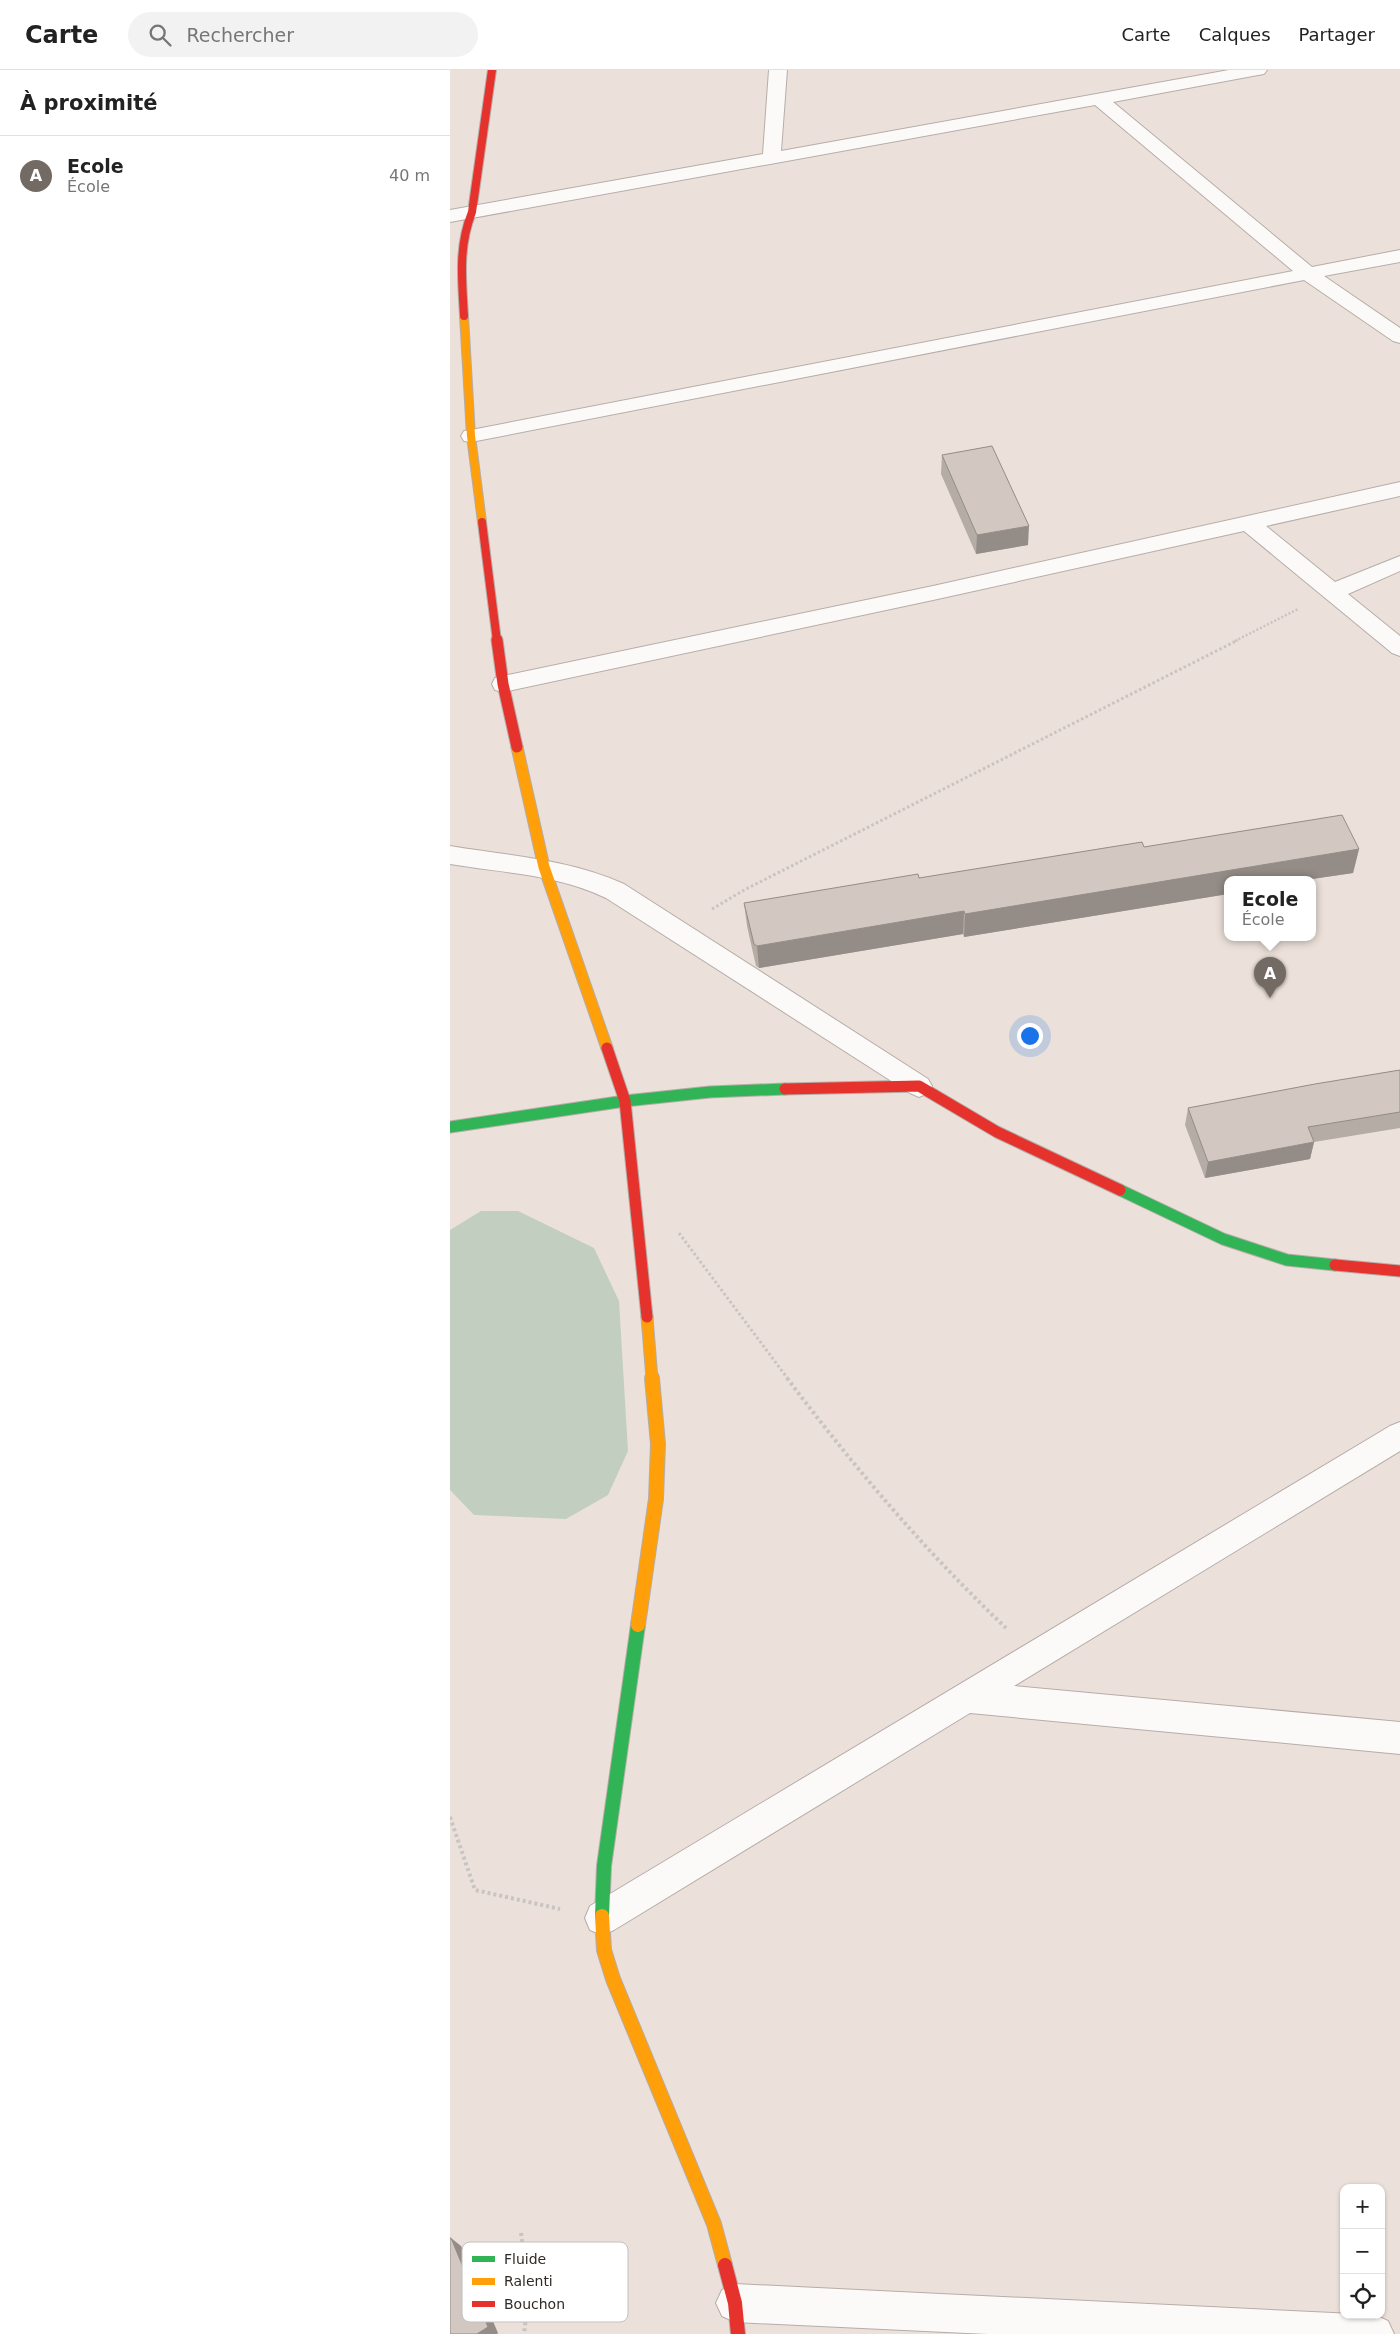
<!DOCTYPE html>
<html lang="fr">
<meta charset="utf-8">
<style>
:root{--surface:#fff;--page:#f2f2f2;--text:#222;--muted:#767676;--line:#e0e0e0;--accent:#736a64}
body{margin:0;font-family:"DejaVu Sans",sans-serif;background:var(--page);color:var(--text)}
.controls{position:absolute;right:15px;bottom:15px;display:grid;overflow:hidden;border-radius:10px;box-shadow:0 1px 4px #0004}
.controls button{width:45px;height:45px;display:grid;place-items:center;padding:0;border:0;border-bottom:1px solid var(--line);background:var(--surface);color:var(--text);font:25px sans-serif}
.you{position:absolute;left:579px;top:965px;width:18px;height:18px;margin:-12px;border:4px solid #fff;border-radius:50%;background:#1a73e8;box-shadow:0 0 0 8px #1a73e833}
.badge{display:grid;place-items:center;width:32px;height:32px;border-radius:50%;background:var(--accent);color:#fff;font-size:16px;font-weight:700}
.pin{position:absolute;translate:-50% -41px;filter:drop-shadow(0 1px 2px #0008)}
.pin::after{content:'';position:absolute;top:26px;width:18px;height:15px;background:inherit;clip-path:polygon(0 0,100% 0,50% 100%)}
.popup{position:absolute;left:774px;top:806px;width:92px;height:65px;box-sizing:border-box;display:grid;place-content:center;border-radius:10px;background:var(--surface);filter:drop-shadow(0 1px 4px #0005);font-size:16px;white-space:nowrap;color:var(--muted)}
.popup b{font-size:19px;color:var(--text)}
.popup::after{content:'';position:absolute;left:50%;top:100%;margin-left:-10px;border:10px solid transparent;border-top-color:var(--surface)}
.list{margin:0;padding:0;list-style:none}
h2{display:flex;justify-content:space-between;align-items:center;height:65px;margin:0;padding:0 20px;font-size:21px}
h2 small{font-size:16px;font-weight:400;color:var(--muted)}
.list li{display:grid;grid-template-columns:32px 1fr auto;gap:15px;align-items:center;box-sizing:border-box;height:80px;padding:0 20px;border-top:1px solid var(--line)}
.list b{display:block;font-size:19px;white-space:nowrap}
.list p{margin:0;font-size:16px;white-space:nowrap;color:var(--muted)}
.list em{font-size:16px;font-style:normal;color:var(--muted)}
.icon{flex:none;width:28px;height:28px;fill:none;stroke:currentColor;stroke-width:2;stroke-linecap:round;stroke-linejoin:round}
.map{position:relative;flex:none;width:950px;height:2264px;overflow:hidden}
header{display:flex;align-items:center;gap:30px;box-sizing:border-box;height:70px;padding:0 25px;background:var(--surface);border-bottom:1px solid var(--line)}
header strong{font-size:24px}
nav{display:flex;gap:28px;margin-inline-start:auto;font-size:18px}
.search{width:350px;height:45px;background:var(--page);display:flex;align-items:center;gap:12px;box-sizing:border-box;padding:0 18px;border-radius:28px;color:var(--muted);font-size:19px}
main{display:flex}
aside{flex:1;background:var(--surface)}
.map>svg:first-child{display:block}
</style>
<header>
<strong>Carte</strong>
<div class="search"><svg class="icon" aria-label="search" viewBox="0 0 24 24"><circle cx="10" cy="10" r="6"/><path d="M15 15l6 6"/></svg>Rechercher</div>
<nav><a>Carte</a><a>Calques</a><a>Partager</a></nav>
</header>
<main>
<aside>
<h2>À proximité<small></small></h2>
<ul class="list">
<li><span class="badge">A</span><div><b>Ecole</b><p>École</p></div><em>40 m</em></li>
</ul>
</aside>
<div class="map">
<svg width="950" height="2264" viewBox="0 0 950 2264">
<rect width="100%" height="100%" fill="#ece1da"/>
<path fill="#c2cec0" d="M31,1141H68L144,1178L169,1231L178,1381L158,1425L116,1449L24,1445L0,1420V1160Z"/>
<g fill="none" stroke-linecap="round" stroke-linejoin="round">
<defs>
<g id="street">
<path d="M319,0H337L331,81L779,0H817L814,4L808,5L663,32L862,197L950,180V192L874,206L950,258V273L943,271L854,210L21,372L14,371L11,366L14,361L21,360L843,201L645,35L0,152V140L313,84Z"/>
<path d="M950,412V426L816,456L885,512L950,486V501L898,524L950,566V586L942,583L794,461L483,530L53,622L45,620L42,614L45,608L53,606L483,516Z"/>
<path d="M0,776C60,786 118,789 174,814L478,1009L482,1016L478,1023L469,1027L460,1023L156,828C107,804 53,803 0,794Z"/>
<path d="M950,1352V1381L564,1616L950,1652V1684L520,1643L164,1860L152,1865L140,1860L135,1848L140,1836L940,1356Z"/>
<path d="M285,2214L925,2245L938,2251L944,2264H538L285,2252L272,2246L266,2233L272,2220Z"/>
</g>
<g id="fast-far1">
<path d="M0,1057L175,1031L260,1022L335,1019"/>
<path d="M670,1120L773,1169L837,1190L885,1195"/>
</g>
<path id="fast" d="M152,1846L154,1796L188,1555"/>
<path id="slow-far2" d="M14,246L21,366L32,452"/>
<g id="slow-far1">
<path d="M67,677L94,797L157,978"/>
<path d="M197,1247L202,1309"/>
</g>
<g id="slow">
<path d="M188,1555L206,1429L208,1374L202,1308"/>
<path d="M152,1846L154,1880L163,1909L264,2154L275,2195"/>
</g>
<g id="jam-far2">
<path d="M14,246C12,210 8,177 22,142L42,0"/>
<path d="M32,452L47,571"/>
</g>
<g id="jam-far1">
<path d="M47,570L53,614L67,677"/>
<path d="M157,978L175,1031L197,1247"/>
<path d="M335,1019L469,1016L547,1062L670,1120"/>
<path d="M885,1195L950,1201"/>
</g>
<path id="jam" d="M275,2195L285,2233L288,2264"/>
</defs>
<use href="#street" stroke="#b6ada8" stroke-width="2"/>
<use href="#fast-far1" stroke="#b6ada8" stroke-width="13"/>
<use href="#fast" stroke="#b6ada8" stroke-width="16"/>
<use href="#slow-far2" stroke="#b6ada8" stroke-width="10"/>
<use href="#slow-far1" stroke="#b6ada8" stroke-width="13"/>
<use href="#slow" stroke="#b6ada8" stroke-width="16"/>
<use href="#jam-far2" stroke="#b6ada8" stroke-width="10"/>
<use href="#jam-far1" stroke="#b6ada8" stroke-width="13"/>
<use href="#jam" stroke="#b6ada8" stroke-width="16"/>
<path stroke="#c8c4c1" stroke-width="2.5" stroke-dasharray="2 2" stroke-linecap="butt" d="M785,571L848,539"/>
<g stroke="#c8c4c1" stroke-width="3" stroke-dasharray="2.5 2.5" stroke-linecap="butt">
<path d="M262,839L296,819L788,570"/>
<path d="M229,1163L338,1309"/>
</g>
<g stroke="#c8c4c1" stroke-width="4" stroke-dasharray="3 3" stroke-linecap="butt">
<path d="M337,1308C404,1397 475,1481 556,1558"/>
<path d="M0,1747L25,1820L110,1839"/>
<path d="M71,2163L79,2223L74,2264"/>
</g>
<use href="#street" fill="#fcfaf9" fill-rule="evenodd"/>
<use href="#fast-far1" stroke="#30b455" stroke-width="11"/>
<use href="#fast" stroke="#30b455" stroke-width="14"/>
<use href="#slow-far2" stroke="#ff9f0a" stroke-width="8"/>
<use href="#slow-far1" stroke="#ff9f0a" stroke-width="11"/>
<use href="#slow" stroke="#ff9f0a" stroke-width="14"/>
<use href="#jam-far2" stroke="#e5322d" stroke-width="8"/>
<use href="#jam-far1" stroke="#e5322d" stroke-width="11"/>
<use href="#jam" stroke="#e5322d" stroke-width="14"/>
</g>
<g fill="#b5aca6">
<path d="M492,385L578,475L526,484L491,404Z"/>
<path d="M694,777L909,779L903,803L862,809H778V824L514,867L513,864L309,898L306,896L297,856L294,833Z"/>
<path d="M950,1000V1058L864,1072L860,1089L755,1108L735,1055L738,1038Z"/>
</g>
<g fill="#948c87">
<path d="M579,456L578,475L526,484L527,465Z"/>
<path d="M909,779L903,803L862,809H778V824L514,867L515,844Z"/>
<path d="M514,841L513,864L309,898L307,876Z"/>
<path d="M864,1072L860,1089L755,1108L758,1092Z"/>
<path d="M1,2168L11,2176L48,2263L47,2264H27Z"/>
</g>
<g fill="#d3c8c1" stroke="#948c87">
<path d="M542,376L579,456L527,465L492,385Z"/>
<path d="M892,745L909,779L515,844L514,841L307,876L304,874L294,833L468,804L469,808L692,772L694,777Z"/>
<path d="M950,1000V1042L858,1057L864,1072L758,1092L738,1038L865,1014Z"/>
<path d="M0,2168H1L38,2257L27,2264H0Z"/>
</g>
<rect x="12" y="2172" width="166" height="80" rx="8" fill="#fff" stroke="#c2bfbe" stroke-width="1"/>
<rect x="22" y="2186" width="23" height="6" fill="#30b455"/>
<rect x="22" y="2208" width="23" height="7" fill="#ff9f0a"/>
<rect x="22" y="2231" width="23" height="6" fill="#e5322d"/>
<g font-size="14" fill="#322a25">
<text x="54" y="2194">Fluide</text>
<text x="54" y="2216">Ralenti</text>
<text x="54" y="2239">Bouchon</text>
</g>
</svg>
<div class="controls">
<button>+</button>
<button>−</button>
<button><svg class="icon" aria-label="locate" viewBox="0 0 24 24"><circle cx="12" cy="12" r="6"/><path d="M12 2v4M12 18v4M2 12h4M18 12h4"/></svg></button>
</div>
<div class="you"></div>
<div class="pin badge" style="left:820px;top:928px">A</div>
<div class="popup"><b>Ecole</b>École</div>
</div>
</main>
